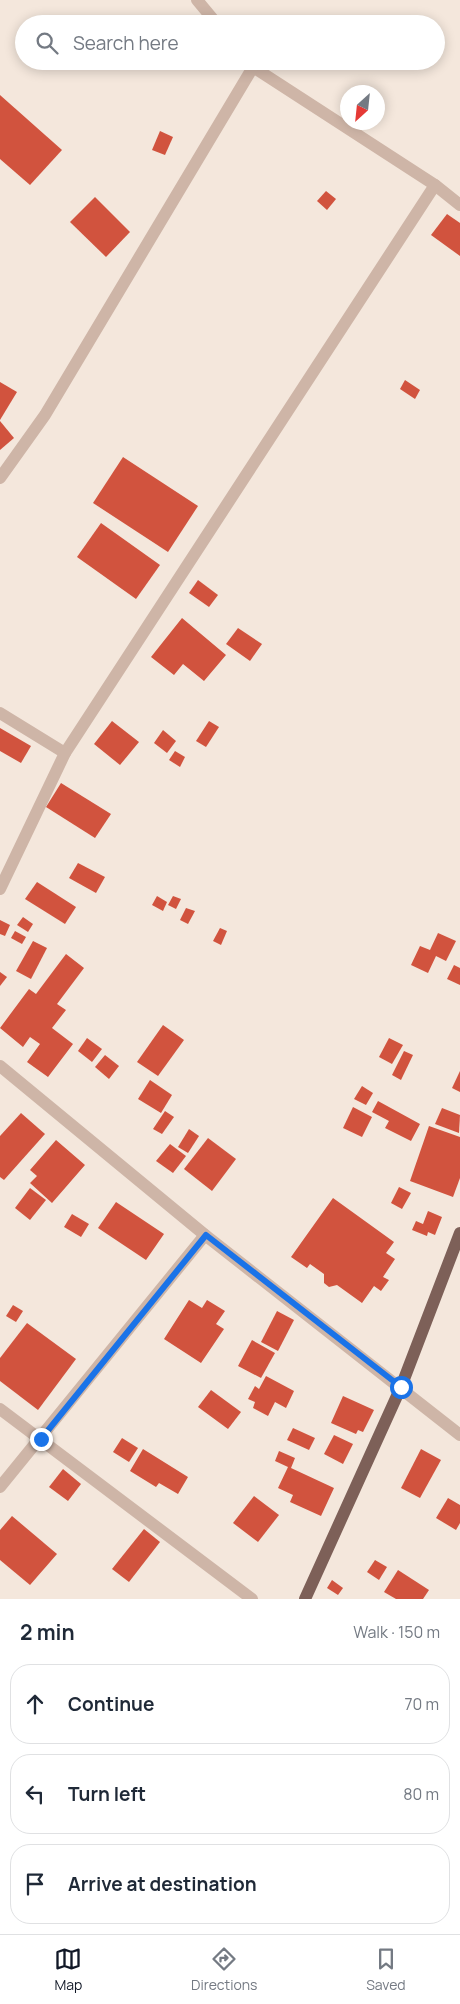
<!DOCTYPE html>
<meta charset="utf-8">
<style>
:root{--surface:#fff;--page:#f2f2f3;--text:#1f2937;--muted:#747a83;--line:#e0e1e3;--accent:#111827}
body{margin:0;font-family:Manrope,sans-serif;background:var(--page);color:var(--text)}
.compass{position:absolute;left:340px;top:85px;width:45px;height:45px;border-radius:50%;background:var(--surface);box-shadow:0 2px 12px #0003;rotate:207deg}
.stop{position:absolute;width:15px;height:15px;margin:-11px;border:4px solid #1a73e8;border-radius:50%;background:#fff}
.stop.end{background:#1a73e8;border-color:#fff;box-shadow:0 1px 5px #0008}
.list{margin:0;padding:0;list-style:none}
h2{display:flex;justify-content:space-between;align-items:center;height:65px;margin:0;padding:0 20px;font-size:21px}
h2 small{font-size:16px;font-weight:400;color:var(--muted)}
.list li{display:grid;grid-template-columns:32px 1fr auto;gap:15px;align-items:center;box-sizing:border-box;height:80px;margin:0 10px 10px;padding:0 10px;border:1px solid var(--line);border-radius:20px}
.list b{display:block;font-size:19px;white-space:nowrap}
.list em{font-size:16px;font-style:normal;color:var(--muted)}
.icon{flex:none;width:28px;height:28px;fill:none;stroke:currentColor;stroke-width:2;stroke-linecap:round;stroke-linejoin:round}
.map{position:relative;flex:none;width:460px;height:1599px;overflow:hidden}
.search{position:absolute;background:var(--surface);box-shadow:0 2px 12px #0003;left:15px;right:15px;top:15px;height:55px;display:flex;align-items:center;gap:12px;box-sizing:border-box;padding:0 18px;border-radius:28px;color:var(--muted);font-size:19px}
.sheet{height:335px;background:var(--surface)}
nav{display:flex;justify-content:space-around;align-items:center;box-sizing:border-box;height:70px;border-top:1px solid var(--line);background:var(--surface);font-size:14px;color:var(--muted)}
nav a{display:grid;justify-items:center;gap:2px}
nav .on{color:var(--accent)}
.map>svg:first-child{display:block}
</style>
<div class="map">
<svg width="460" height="1599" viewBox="0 0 460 1599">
<rect width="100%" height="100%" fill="#f4e7dc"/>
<g fill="#d1533e">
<path d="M0,95L62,150L30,185L0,159Z"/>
<path d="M160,131L173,137L165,155L152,150Z"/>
<path d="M326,191L336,199L327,210L317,201Z"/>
<path d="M95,197L130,232L106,257L70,222Z"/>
<path d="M447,214L460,223V256L431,235Z"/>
<path d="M405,380L420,390L415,399L400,389Z"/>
<path d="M0,382L17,392L0,420Z"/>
<path d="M0,421L14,438L0,450Z"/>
<path d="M123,457L198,506L168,552L93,503Z"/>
<path d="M101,523L160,565L136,599L77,557Z"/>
<path d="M198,580L218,595L209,607L189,593Z"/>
<path d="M182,618L226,655L204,681L183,664L174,675L151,657Z"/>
<path d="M238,628L262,644L250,661L226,644Z"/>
<path d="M112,721L139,742L120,765L94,744Z"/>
<path d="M209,721L219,727L206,747L196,741Z"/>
<path d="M0,728L31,746L21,763L0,751Z"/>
<path d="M163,730L176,741L167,753L154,743Z"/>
<path d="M175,751L185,757L180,767L169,760Z"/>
<path d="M61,783L111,814L95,838L46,807Z"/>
<path d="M78,863L105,877L96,893L69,878Z"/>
<path d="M37,882L76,907L65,924L25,899Z"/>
<path d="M157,896L167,902L163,911L152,905Z"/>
<path d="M173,896L181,899L176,909L168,905Z"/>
<path d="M186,908L195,911L188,924L180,920Z"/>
<path d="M23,917L33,924L28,932L17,925Z"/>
<path d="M0,920L10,925L5,936L0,934Z"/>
<path d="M220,928L227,931L221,945L213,941Z"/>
<path d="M15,931L26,937L22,944L11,938Z"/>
<path d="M438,933L456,941L446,961L436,956L428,973L411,965L420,946L430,950Z"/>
<path d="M33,941L47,948L31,979L16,971Z"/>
<path d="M66,954L84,968L57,1004L66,1010L52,1028L73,1044L48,1077L27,1062L40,1044L30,1037L23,1047L0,1028L29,989L36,994Z"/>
<path d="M454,965L460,968V985L447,979Z"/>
<path d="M0,972L7,977L0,986Z"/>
<path d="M163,1025L184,1040L158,1076L137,1062Z"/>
<path d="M87,1038L102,1049L92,1062L78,1051Z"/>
<path d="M389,1038L403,1045L392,1064L379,1057Z"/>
<path d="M404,1051L413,1055L401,1080L392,1075Z"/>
<path d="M105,1055L119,1066L109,1079L95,1067Z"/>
<path d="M460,1071V1092L452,1088Z"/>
<path d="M150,1080L172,1095L161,1113L138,1099Z"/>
<path d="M362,1086L373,1093L366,1105L354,1099Z"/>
<path d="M378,1101L420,1124L411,1141L385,1128L389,1121L372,1112Z"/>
<path d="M353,1107L372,1117L362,1137L343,1128Z"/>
<path d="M442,1108L460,1115L459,1133L435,1124Z"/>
<path d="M165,1111L174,1117L162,1134L153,1129Z"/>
<path d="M21,1113L45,1134L4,1180L0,1177V1136Z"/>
<path d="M429,1126L460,1137V1178L453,1197L410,1181Z"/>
<path d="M189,1129L199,1136L188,1153L178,1147Z"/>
<path d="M208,1138L236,1159L212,1191L184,1169Z"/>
<path d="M56,1140L85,1165L52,1203L30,1183L37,1176L30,1170Z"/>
<path d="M170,1144L186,1156L173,1173L156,1161Z"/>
<path d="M399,1187L411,1193L402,1209L391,1203Z"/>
<path d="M30,1188L46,1200L30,1220L15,1208Z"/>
<path d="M333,1198L394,1242L386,1253L395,1259L383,1277L389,1280L381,1291L374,1286L362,1303L337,1285L329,1287L324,1283V1274L310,1264L307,1268L291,1257Z"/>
<path d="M116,1202L164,1234L146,1260L98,1228Z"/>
<path d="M428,1211L442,1217L435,1235L428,1232L427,1236L412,1230L416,1221L423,1224Z"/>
<path d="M72,1214L89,1224L81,1237L64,1227Z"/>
<path d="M189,1300L202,1308L207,1300L225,1311L216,1324L224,1329L201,1363L164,1339Z"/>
<path d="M13,1305L23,1311L16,1322L6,1316Z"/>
<path d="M277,1311L294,1320L278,1351L261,1342Z"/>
<path d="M27,1323L76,1359L38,1410L0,1381V1358Z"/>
<path d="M252,1340L275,1353L261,1378L238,1366Z"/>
<path d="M266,1376L294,1391L286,1408L275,1402L268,1416L253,1408L255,1402L248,1399L255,1386L259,1389Z"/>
<path d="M211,1390L241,1412L228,1429L198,1407Z"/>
<path d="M343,1396L374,1410L363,1432L358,1430L356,1434L331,1423Z"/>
<path d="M293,1428L315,1438L309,1450L287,1440Z"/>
<path d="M334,1435L353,1444L343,1464L324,1454Z"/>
<path d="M122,1438L138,1448L129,1462L113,1452Z"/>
<path d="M143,1449L188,1477L178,1494L159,1483L156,1487L130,1471Z"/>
<path d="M421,1449L441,1460L420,1498L401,1488Z"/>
<path d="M279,1451L295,1458L291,1468L334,1488L321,1516L290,1502L293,1495L278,1488L288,1467L275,1461Z"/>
<path d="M63,1469L81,1484L68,1501L49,1487Z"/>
<path d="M254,1496L279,1515L258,1542L233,1523Z"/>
<path d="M448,1498L460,1505V1523L456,1530L436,1518Z"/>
<path d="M12,1516L57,1554L30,1585L0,1560V1530Z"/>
<path d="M144,1529L160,1542L129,1582L112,1569Z"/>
<path d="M375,1560L387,1567L379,1580L367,1572Z"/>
<path d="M398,1570L429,1590L423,1599H396L384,1592Z"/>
<path d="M332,1580L343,1588L338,1595L327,1588Z"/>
</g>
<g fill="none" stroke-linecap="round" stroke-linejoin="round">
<g stroke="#ceb5a7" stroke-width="12">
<path d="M197,0L217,24"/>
<path d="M248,61L253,67L435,185L460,205"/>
<path d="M0,478L45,415L253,67"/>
<path d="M0,713L65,753"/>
<path d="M0,889L65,753L435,185"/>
<path d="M0,1066L205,1235L460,1435"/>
<path d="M0,1409L252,1599"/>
<path d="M0,1487L205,1235"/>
</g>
<path stroke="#7d6058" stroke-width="12" d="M305,1599L401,1387L460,1233"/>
</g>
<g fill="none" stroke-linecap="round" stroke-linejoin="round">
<path stroke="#1a73e8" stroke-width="6" d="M41,1439L206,1235L401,1387"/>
</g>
</svg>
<svg class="compass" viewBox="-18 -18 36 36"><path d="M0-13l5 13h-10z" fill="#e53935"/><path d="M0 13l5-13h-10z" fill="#747a83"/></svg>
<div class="stop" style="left:401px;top:1387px"></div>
<div class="stop end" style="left:41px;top:1439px"></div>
<div class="search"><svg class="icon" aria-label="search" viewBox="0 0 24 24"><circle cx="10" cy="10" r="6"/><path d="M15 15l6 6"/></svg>Search here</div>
</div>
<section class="sheet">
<h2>2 min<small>Walk · 150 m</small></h2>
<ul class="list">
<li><svg class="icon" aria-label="ahead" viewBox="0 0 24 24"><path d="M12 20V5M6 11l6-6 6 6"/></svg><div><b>Continue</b></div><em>70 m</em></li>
<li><svg class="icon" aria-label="left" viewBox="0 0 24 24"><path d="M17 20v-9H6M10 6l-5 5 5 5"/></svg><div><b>Turn left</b></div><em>80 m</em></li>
<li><svg class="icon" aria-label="arrive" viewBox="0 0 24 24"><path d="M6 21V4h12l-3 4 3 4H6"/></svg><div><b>Arrive at destination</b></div></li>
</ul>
</section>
<nav>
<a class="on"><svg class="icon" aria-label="map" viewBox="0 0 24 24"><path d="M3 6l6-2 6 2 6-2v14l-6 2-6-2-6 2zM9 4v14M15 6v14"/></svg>Map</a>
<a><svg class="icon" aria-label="directions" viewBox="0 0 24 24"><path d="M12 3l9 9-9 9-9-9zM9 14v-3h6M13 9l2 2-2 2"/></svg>Directions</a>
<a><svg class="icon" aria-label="saved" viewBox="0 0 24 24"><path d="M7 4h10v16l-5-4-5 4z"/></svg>Saved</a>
</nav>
